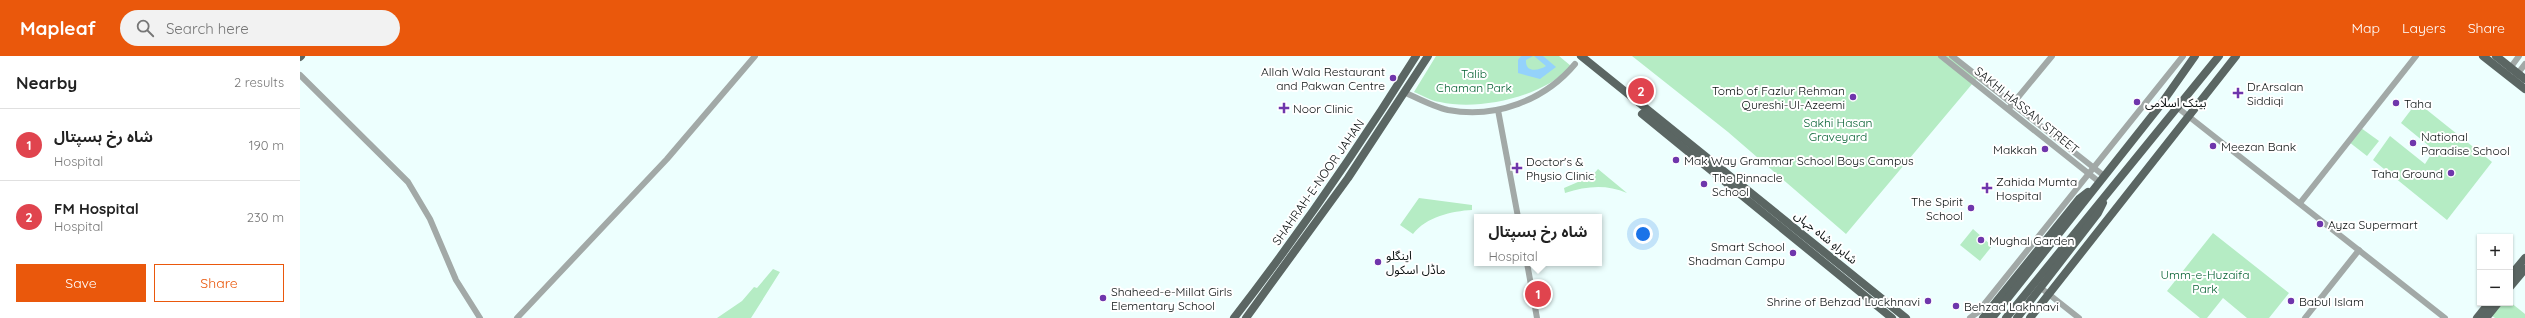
<!DOCTYPE html>
<meta charset="utf-8">
<style>
:root{--surface:#fff;--page:#f2f2f2;--text:#222;--muted:#767676;--line:#e0e0e0;--accent:#ea580c}
body{margin:0;font-family:Quicksand,"Noto Sans Arabic",sans-serif;background:var(--page);color:var(--text)}
.controls{position:absolute;right:12px;bottom:12px;display:grid;overflow:hidden;border-radius:0px;box-shadow:0 1px 3px #0004}
.controls button{width:36px;height:36px;display:grid;place-items:center;padding:0;border:0;border-bottom:1px solid var(--line);background:var(--surface);color:var(--text);font:20px sans-serif}
.you{position:absolute;left:1343px;top:178px;width:14px;height:14px;margin:-10px;border:3px solid #fff;border-radius:50%;background:#1a73e8;box-shadow:0 0 0 6px #1a73e833}
.badge{display:grid;place-items:center;width:26px;height:26px;border-radius:50%;background:var(--accent);color:#fff;font-size:13px;font-weight:700}
.pin{position:absolute;translate:-50% -50%;border:2px solid #fff;box-shadow:0 1px 4px #0006}
.popup{position:absolute;left:1174px;top:158px;width:128px;height:52px;box-sizing:border-box;display:grid;place-content:center;border-radius:0px;background:var(--surface);filter:drop-shadow(0 1px 3px #0005);font-size:13px;white-space:nowrap;color:var(--muted)}
.popup b{font-size:15px;color:var(--text)}
.popup::after{content:'';position:absolute;left:50%;top:100%;margin-left:-8px;border:8px solid transparent;border-top-color:var(--surface)}
.list{margin:0;padding:0;list-style:none}
h2{display:flex;justify-content:space-between;align-items:center;height:52px;margin:0;padding:0 16px;font-size:17px}
h2 small{font-size:13px;font-weight:400;color:var(--muted)}
.list li{display:grid;grid-template-columns:26px 1fr auto;gap:12px;align-items:center;box-sizing:border-box;height:72px;padding:0 16px;border-top:1px solid var(--line)}
.list b{display:block;font-size:15px;white-space:nowrap}
.list p{margin:0;font-size:13px;white-space:nowrap;color:var(--muted)}
.list em{font-size:13px;font-style:normal;color:var(--muted)}
.actions{display:flex;gap:8px;padding:12px 16px}
.actions a{flex:1;padding:9px 0;border:1px solid var(--accent);border-radius:0px;text-align:center;font-size:14px;color:var(--accent)}
.actions .main{background:var(--accent);color:#fff}
.icon{flex:none;width:22px;height:22px;fill:none;stroke:currentColor;stroke-width:2;stroke-linecap:round;stroke-linejoin:round}
.map{position:relative;flex:none;width:2225px;height:262px;overflow:hidden}
header{display:flex;align-items:center;gap:24px;box-sizing:border-box;height:56px;padding:0 20px;background:var(--accent);color:#fff}
header strong{font-size:19px}
nav{display:flex;gap:22px;margin-inline-start:auto;font-size:14px}
.search{width:280px;height:36px;background:var(--page);display:flex;align-items:center;gap:10px;box-sizing:border-box;padding:0 14px;border-radius:22px;color:var(--muted);font-size:15px}
main{display:flex}
aside{flex:1;background:var(--surface)}
.map>svg:first-child{display:block}
</style>
<header>
<strong>Mapleaf</strong>
<div class="search"><svg class="icon" aria-label="search" viewBox="0 0 24 24"><circle cx="10" cy="10" r="6"/><path d="M15 15l6 6"/></svg>Search here</div>
<nav><a>Map</a><a>Layers</a><a>Share</a></nav>
</header>
<main>
<aside>
<h2>Nearby<small>2 results</small></h2>
<ul class="list">
<li><span class="badge" style="background:#e0444e">1</span><div><b>شاہ رخ ہسپتال</b><p>Hospital</p></div><em>190 m</em></li>
<li><span class="badge" style="background:#e0444e">2</span><div><b>FM Hospital</b><p>Hospital</p></div><em>230 m</em></li>
</ul>
<div class="actions"><a class="main">Save</a><a>Share</a></div>
</aside>
<div class="map">
<svg width="2225" height="262" viewBox="0 0 2225 262">
<rect width="100%" height="100%" fill="#edfffe"/>
<g fill="#b5ecc4">
<path d="M1136,0H1259L1271,10C1244,41 1179,55 1140,46C1131,45 1122,39 1114,36Z"/>
<path d="M1332,0H1652L1678,21L1546,178L1428,76Z"/>
<path d="M2117,46L2192,106L2147,164L2073,104L2090,80L2125,108L2134,94L2101,67Z"/>
<path d="M2061,72L2079,85L2067,100L2049,86Z"/>
<path d="M1298,113L1327,137C1306,128 1287,130 1265,137L1264,132L1292,120Z"/>
<path d="M1119,142L1172,149V154C1152,155 1126,161 1113,178L1100,169Z"/>
<path d="M1673,173L1692,190L1680,205L1660,189Z"/>
<path d="M1913,177L1989,237L1969,262H1947L1923,242L1907,262H1900L1867,235Z"/>
<path d="M473,213L480,216L451,262H417L442,245L454,231L457,232Z"/>
<path d="M2210,246L2225,258V262H2195L2189,258L2198,247Z"/>
</g>
<path fill="#94d2fb" d="M1221,0H1233L1226,4C1225,18 1240,14 1246,10L1234,0H1243L1256,11L1240,23L1218,17V4Z"/>
<g fill="none" stroke-linecap="round" stroke-linejoin="round">
<g stroke="#a2a9a7" stroke-width="6">
<path d="M1641,0L1798,125"/>
<path d="M1652,0L1803,119"/>
<path d="M2208,15L2219,0"/>
<path d="M0,19L108,126L130,163L156,224L180,262"/>
<path d="M2215,21L2225,8"/>
<path d="M1106,37C1119,43 1134,51 1148,54C1196,63 1245,44 1275,8"/>
<path d="M1710,51L1752,0"/>
<path d="M1878,52L2145,262"/>
<path d="M1198,54L1218,161"/>
<path d="M2000,147L2116,0"/>
<path d="M1227,207L1237,262"/>
<path d="M1741,232L1779,262"/>
<path d="M217,262L367,103L455,0"/>
<path d="M1670,262L1678,256L1883,0"/>
<path d="M2005,262L2059,194"/>
</g>
<g stroke="#5b6663" stroke-width="8">
<path d="M1281,0L1606,262"/>
<path d="M2183,0L2225,33"/>
<path d="M2196,0L2225,23"/>
<path d="M0,1L1,0"/>
<path d="M1342,58L1592,262"/>
<path d="M2210,220L2225,202"/>
<path d="M2210,231L2225,213"/>
<path d="M934,262C999,178 1059,91 1116,0"/>
<path d="M946,262L1048,122L1128,0"/>
<path d="M1683,262L1779,143L1788,136"/>
<path d="M1692,262L1859,51L1895,0"/>
<path d="M1706,262L1919,0"/>
<path d="M1717,262L1798,157L1803,147"/>
<path d="M1730,262L1936,0"/>
<path d="M2177,262L2189,247"/>
<path d="M2186,262L2198,247"/>
</g>
</g>
<g fill="#6f36ac" stroke="#fff" stroke-width="1.5">
<circle cx="1093" cy="22" r="4"/>
<path d="M1936 31h4v4h4v4h-4v4h-4v-4h-4v-4h4z"/>
<circle cx="1553" cy="41" r="4"/>
<circle cx="1837" cy="46" r="4"/>
<circle cx="2096" cy="47" r="4"/>
<path d="M982 46h4v4h4v4h-4v4h-4v-4h-4v-4h4z"/>
<circle cx="2113" cy="87" r="4"/>
<circle cx="1913" cy="90" r="4"/>
<circle cx="1745" cy="93" r="4"/>
<circle cx="1376" cy="104" r="4"/>
<path d="M1215 106h4v4h4v4h-4v4h-4v-4h-4v-4h4z"/>
<circle cx="2151" cy="117" r="4"/>
<circle cx="1404" cy="128" r="4"/>
<path d="M1685 126h4v4h4v4h-4v4h-4v-4h-4v-4h4z"/>
<circle cx="1671" cy="152" r="4"/>
<circle cx="2020" cy="168" r="4"/>
<circle cx="1681" cy="184" r="4"/>
<circle cx="1493" cy="197" r="4"/>
<circle cx="1078" cy="206" r="4"/>
<circle cx="803" cy="242" r="4"/>
<circle cx="1628" cy="245" r="4"/>
<circle cx="1991" cy="245" r="4"/>
<circle cx="1656" cy="250" r="4"/>
</g>
<g text-anchor="middle" dominant-baseline="central" stroke-width="4" stroke-linejoin="round" paint-order="stroke">
<g font-size="12" fill="#0a1010" stroke="#fff" text-anchor="start">
<text x="1085" y="15" text-anchor="end">Allah Wala Restaurant<tspan x="1085" dy="14">and Pakwan Centre</tspan></text>
<text x="1947" y="30">Dr.Arsalan<tspan x="1947" dy="14">Siddiqi</tspan></text>
<text x="1545" y="34" text-anchor="end">Tomb of Fazlur Rehman<tspan x="1545" dy="14">Qureshi-Ul-Azeemi</tspan></text>
<text x="1845" y="46">بینک اسلامی</text>
<text x="2104" y="47">Taha</text>
<text x="993" y="52">Noor Clinic</text>
<text x="2121" y="80">National<tspan x="2121" dy="14">Paradise School</tspan></text>
<text x="1921" y="90">Meezan Bank</text>
<text x="1737" y="93" text-anchor="end">Makkah</text>
<text x="1384" y="104">Mak Way Grammar School Boys Campus</text>
<text x="1226" y="105">Doctor's &amp;<tspan x="1226" dy="14">Physio Clinic</tspan></text>
<text x="2143" y="117" text-anchor="end">Taha Ground</text>
<text x="1412" y="121">The Pinnacle<tspan x="1412" dy="14">School</tspan></text>
<text x="1696" y="125">Zahida Mumta<tspan x="1696" dy="14">Hospital</tspan></text>
<text x="1663" y="145" text-anchor="end">The Spirit<tspan x="1663" dy="14">School</tspan></text>
<text x="2028" y="168">Ayza Supermart</text>
<text x="1689" y="184">Mughal Garden</text>
<text x="1485" y="190" text-anchor="end">Smart School<tspan x="1485" dy="14">Shadman Campu</tspan></text>
<text x="1086" y="199">اینگلو<tspan x="1086" dy="14">ماڈل اسکول</tspan></text>
<text x="811" y="235">Shaheed-e-Millat Girls<tspan x="811" dy="14">Elementary School</tspan></text>
<text x="1620" y="245" text-anchor="end">Shrine of Behzad Luckhnavi</text>
<text x="1999" y="245">Babul Islam</text>
<text x="1664" y="250">Behzad Lakhnavi</text>
</g>
<g font-size="12" fill="#066233" stroke="#fff">
<text x="1174" y="17">Talib<tspan x="1174" dy="14">Chaman Park</tspan></text>
<text x="1538" y="66">Sakhi Hasan<tspan x="1538" dy="14">Graveyard</tspan></text>
<text x="1905" y="218">Umm-e-Huzaifa<tspan x="1905" dy="14">Park</tspan></text>
</g>
<g font-size="12" fill="#0a1010" stroke="#fff">
<text transform="translate(1727 54) rotate(39)">SAKHI HASSAN STREET</text>
<text transform="translate(1018 126) rotate(-55)">SHAHRAH-E-NOOR JAHAN</text>
<text transform="translate(1526 181) rotate(39)">شاہراہِ شاہ جہاں</text>
</g>
</g>
</svg>
<div class="controls">
<button>+</button>
<button>−</button>
</div>
<div class="you"></div>
<div class="pin badge" style="left:1238px;top:238px;background:#e0444e">1</div>
<div class="popup"><b>شاہ رخ ہسپتال</b>Hospital</div>
<div class="pin badge" style="left:1341px;top:35px;background:#e0444e">2</div>
</div>
</main>
